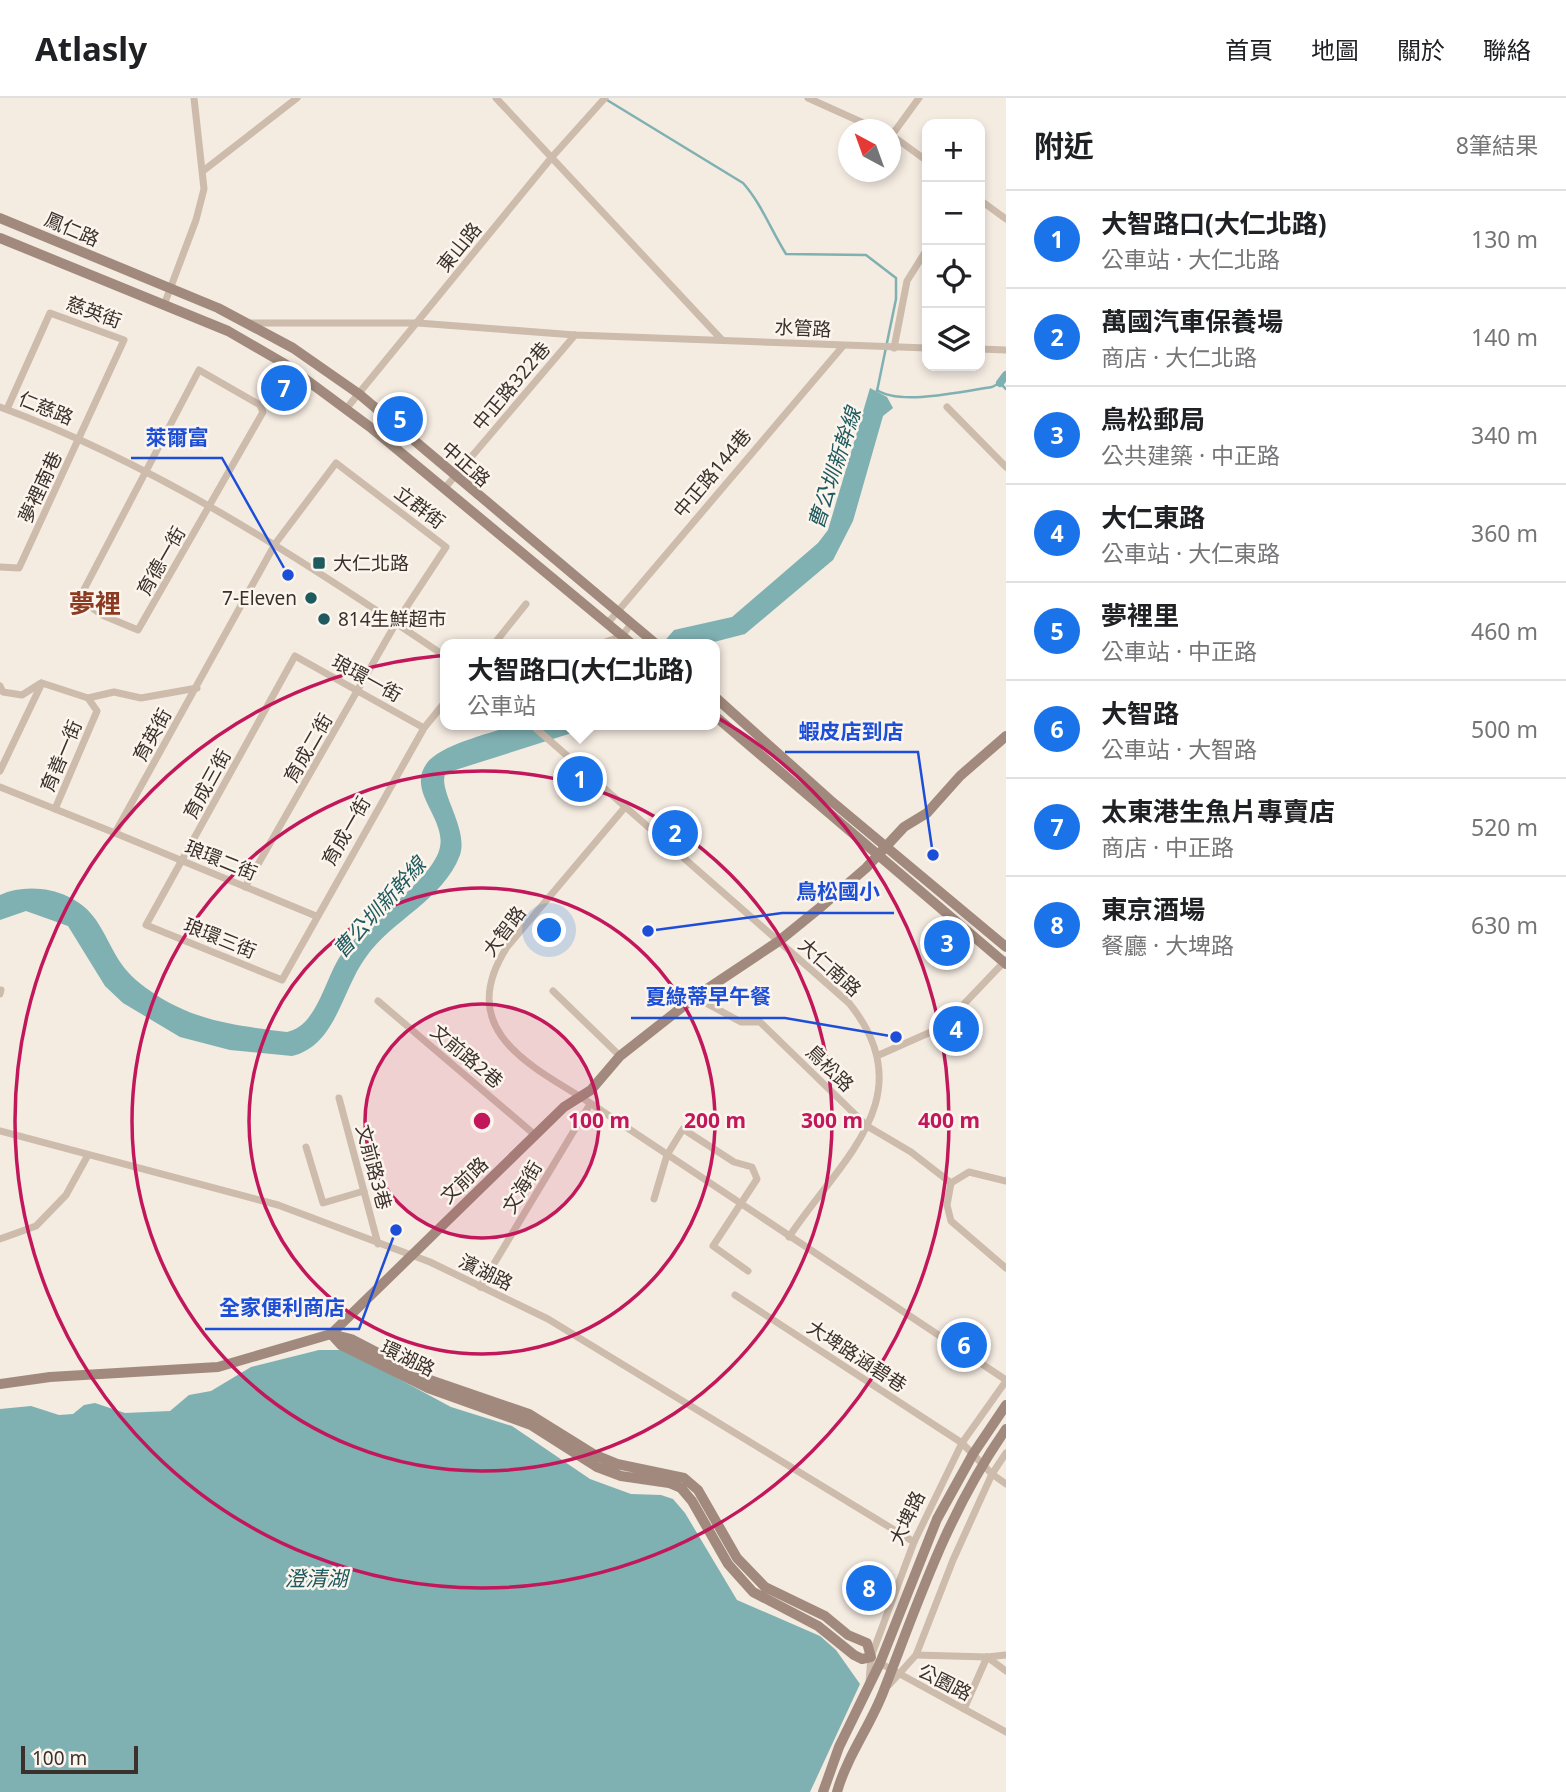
<!DOCTYPE html>
<html lang="zh-TW">
<meta charset="utf-8">
<style>
:root{--surface:#fff;--page:#f2f2f2;--text:#202124;--muted:#757577;--line:#e0e0e0;--accent:#1a73e8}
body{margin:0;font-family:"Noto Sans","Noto Sans TC",sans-serif;background:var(--page);color:var(--text)}
.controls{position:absolute;right:21px;top:21px;display:grid;overflow:hidden;border-radius:14px;box-shadow:0 4px 10px #0003}
.controls button{width:63px;height:63px;display:grid;place-items:center;padding:0;border:0;border-bottom:2px solid var(--line);background:var(--surface);color:var(--text);font:35px sans-serif}
.compass{position:absolute;left:838px;top:21px;width:63px;height:63px;border-radius:50%;background:var(--surface);box-shadow:0 4px 10px #0003;rotate:319deg}
.scale{position:absolute;left:21px;bottom:18px;width:117px;box-sizing:border-box;padding-left:7px;border:4px solid #3b302b;border-top:0;font-size:19px;line-height:24px;white-space:nowrap;color:#3b302b;-webkit-text-stroke:5px #fbf5ee;paint-order:stroke}
.you{position:absolute;left:550px;top:833px;width:24px;height:24px;margin:-18px;border:5px solid #fff;border-radius:50%;background:#1a73e8;box-shadow:0 0 0 10px #1a73e833}
.badge{display:grid;place-items:center;width:46px;height:46px;border-radius:50%;background:var(--accent);color:#fff;font-size:23px;font-weight:700}
.pin{position:absolute;translate:-50% -50%;border:4px solid #fff;box-shadow:0 2px 7px #0006}
.popup{position:absolute;left:440px;top:541px;width:280px;height:91px;box-sizing:border-box;display:grid;place-content:center;border-radius:14px;background:var(--surface);filter:drop-shadow(0 2px 5px #0005);font-size:23px;white-space:nowrap;color:var(--muted)}
.popup b{font-size:26px;color:var(--text)}
.popup::after{content:'';position:absolute;left:50%;top:100%;margin-left:-14px;border:14px solid transparent;border-top-color:var(--surface)}
.list{margin:0;padding:0;list-style:none}
h2{display:flex;justify-content:space-between;align-items:center;height:91px;margin:0;padding:0 28px;font-size:30px}
h2 small{font-size:23px;font-weight:400;color:var(--muted)}
.list li{display:grid;grid-template-columns:46px 1fr auto;gap:21px;align-items:center;box-sizing:border-box;height:98px;padding:0 28px;border-top:2px solid var(--line)}
.list b{display:block;font-size:26px;white-space:nowrap}
.list p{margin:0;font-size:23px;white-space:nowrap;color:var(--muted)}
.list em{font-size:23px;font-style:normal;color:var(--muted)}
.icon{flex:none;width:38px;height:38px;fill:none;stroke:currentColor;stroke-width:2;stroke-linecap:round;stroke-linejoin:round}
.map{position:relative;flex:none;width:1006px;height:1694px;overflow:hidden}
header{display:flex;align-items:center;gap:42px;box-sizing:border-box;height:98px;padding:0 35px;background:var(--surface);border-bottom:2px solid var(--line)}
header strong{font-size:33px}
nav{display:flex;gap:38px;margin-inline-start:auto;font-size:24px}
main{display:flex}
aside{flex:1;background:var(--surface)}
.map>svg:first-child{display:block}
</style>
<header>
<strong>Atlasly</strong>
<nav><a>首頁</a><a>地圖</a><a>關於</a><a>聯絡</a></nav>
</header>
<main>
<div class="map">
<svg width="1006" height="1694" viewBox="0 0 1006 1694">
<rect width="100%" height="100%" fill="#f4ebe1"/>
<g fill="#7fb0b2">
<path d="M870,290L887,299L893,310L883,318L853,423L833,462L745,536L706,546H662L674,532L732,519L818,445L828,432Z"/>
<path d="M514,627H597L446,675C436,690 469,730 460,757C443,802 393,821 366,859C342,891 336,948 292,958L230,952L180,939L123,905L105,888L68,828L26,813L0,822V797C31,783 76,792 96,822C115,851 115,867 146,890C191,923 233,927 287,934C318,928 325,878 343,854C365,826 434,781 440,749C446,720 406,693 427,665C441,646 492,635 514,627Z"/>
<path d="M319,1252H345L451,1309L512,1328L590,1381L631,1396L661,1397L673,1401L685,1415L737,1502L820,1538L836,1552L860,1586L810,1694H0V1311L31,1308L59,1317L73,1316L84,1307L95,1305L125,1315L170,1313L189,1297L211,1293L251,1269Z"/>
</g>
<g fill="none" stroke-linecap="round" stroke-linejoin="round">
<g stroke="#7fb0b2" stroke-width="2.5">
<path d="M607,2L743,85C761,105 771,132 786,156L866,157L896,180V201L877,293"/>
<path d="M877,292C900,308 964,293 992,289L1000,285L1006,291"/>
</g>
<path stroke="#7fb0b2" stroke-width="8" d="M1000,285L1006,277"/>
<g stroke="#cdbbac" stroke-width="7">
<path d="M496,0L722,242"/>
<path d="M808,0L879,32"/>
<path d="M890,36L927,63"/>
<path d="M892,37L919,0"/>
<path d="M203,73L297,0"/>
<path d="M980,102L1006,121"/>
<path d="M164,207L196,122L204,91L194,0"/>
<path d="M250,225H418L575,237L927,250"/>
<path d="M894,250L907,183L927,151"/>
<path d="M980,251L1006,252"/>
<path d="M199,272L260,307L263,314L138,532L102,517L79,501Z"/>
<path d="M0,309C163,369 301,462 445,558"/>
<path d="M947,309L1006,369"/>
<path d="M346,311L552,59L605,0"/>
<path d="M444,391L575,237"/>
<path d="M0,469L19,470L124,242L50,215L7,311"/>
<path d="M607,526L843,248"/>
<path d="M494,546L526,506"/>
<path d="M600,546L622,538L631,526"/>
<path d="M0,588L3,594L22,597L41,585"/>
<path d="M88,600L114,594L141,600L197,590"/>
<path d="M532,627L849,905C925,999 840,1062 789,1139"/>
<path d="M424,630L295,558L146,827L282,882L424,630L445,604"/>
<path d="M0,673L42,585L88,600L97,613L55,711"/>
<path d="M0,689L115,735L275,446L336,365L446,449L396,525L245,789"/>
<path d="M626,708L507,849C457,927 521,963 581,999L1006,1282"/>
<path d="M115,735L316,818"/>
<path d="M553,893L620,958"/>
<path d="M0,896L1,892"/>
<path d="M695,899L741,924H760L867,1028L911,1054L951,1085L947,1107L951,1123L1006,1170"/>
<path d="M378,903L535,1037"/>
<path d="M879,957L942,929L1006,862"/>
<path d="M339,1000L378,1146"/>
<path d="M0,1033L278,1107L430,1164L548,1221L914,1444"/>
<path d="M306,1049L323,1105L364,1093"/>
<path d="M951,1085L969,1074L1006,1083"/>
<path d="M654,1101L667,1057L683,1031L734,1064L752,1069L757,1081L713,1148L748,1173"/>
<path d="M0,1141L36,1128L66,1097L88,1057"/>
<path d="M480,1189L590,1006"/>
<path d="M735,1197L962,1345L992,1376L1006,1386"/>
<path d="M916,1557L987,1559L1006,1557"/>
<path d="M987,1559L1006,1573"/>
<path d="M878,1564L1006,1634"/>
<path d="M869,1584L871,1559L914,1444L962,1345L1006,1283"/>
<path d="M889,1587L916,1557L953,1462L992,1376L1006,1355"/>
<path d="M964,1611L987,1559"/>
</g>
<g stroke="#a18a7d" stroke-width="10">
<path d="M0,120L218,210L293,250L359,296L656,546"/>
<path d="M0,140L228,233L285,266L370,329L632,546"/>
<path d="M715,599L830,702L1006,849"/>
<path d="M715,618L1006,866"/>
<path d="M331,1236L351,1241L430,1282L529,1316L595,1357L617,1366L684,1380L698,1392L737,1460L765,1489L825,1518L848,1537L867,1545L871,1559L862,1561L854,1557L818,1528L753,1494L728,1466L692,1403L681,1390L669,1385L621,1378L597,1369L531,1327L428,1290L341,1247Z"/>
<path d="M0,1286L50,1279L218,1269L331,1236L564,1009L591,992L620,958L695,899L779,843L822,808L866,770L904,729L927,715L960,678L1006,638"/>
<path d="M823,1694L839,1649L880,1565L937,1421L973,1356L1006,1307"/>
<path d="M837,1694C847,1658 871,1627 884,1592C920,1499 948,1414 1006,1331"/>
</g>
</g>
<circle cx="482" cy="1023" r="117" fill="#c2185b" fill-opacity=".12"/>
<g fill="none" stroke="#c2185b" stroke-width="3.5">
<circle cx="482" cy="1023" r="117"/>
<circle cx="482" cy="1023" r="233"/>
<circle cx="482" cy="1023" r="350"/>
<circle cx="482" cy="1023" r="467"/>
</g>
<g fill="#1f5a5e" stroke="#fbf5ee" stroke-width="2.5">
<rect x="312" y="458" width="14" height="14" rx="3.5"/>
<circle cx="311" cy="500" r="7"/>
<circle cx="324" cy="521" r="7"/>
</g>
<g text-anchor="middle" dominant-baseline="central" stroke-width="5" stroke-linejoin="round" paint-order="stroke">
<g font-size="19" fill="#3b302b" stroke="#fbf5ee">
<text transform="translate(72 131) rotate(23)">鳳仁路</text>
<text transform="translate(459 149) rotate(-51)">東山路</text>
<text transform="translate(94 214) rotate(20)">慈英街</text>
<text transform="translate(803 230) rotate(3)">水管路</text>
<text transform="translate(511 288) rotate(-50)">中正路322巷</text>
<text transform="translate(46 310) rotate(22)">仁慈路</text>
<text transform="translate(466 366) rotate(41)">中正路</text>
<text transform="translate(712 375) rotate(-50)">中正路144巷</text>
<text transform="translate(40 389) rotate(-65)">夢裡南巷</text>
<text transform="translate(420 409) rotate(37)">立群街</text>
<text transform="translate(161 463) rotate(-60)">育德一街</text>
<text transform="translate(367 580) rotate(29)">琅環一街</text>
<text transform="translate(152 637) rotate(-61)">育英街</text>
<text transform="translate(308 650) rotate(-60)">育成二街</text>
<text transform="translate(61 658) rotate(-67)">育善一街</text>
<text transform="translate(207 686) rotate(-61)">育成三街</text>
<text transform="translate(346 733) rotate(-60)">育成一街</text>
<text transform="translate(221 762) rotate(22)">琅環二街</text>
<text transform="translate(504 833) rotate(-53)">大智路</text>
<text transform="translate(220 840) rotate(22)">琅環三街</text>
<text transform="translate(830 869) rotate(42)">大仁南路</text>
<text transform="translate(467 958) rotate(40)">文前路2巷</text>
<text transform="translate(830 970) rotate(44)">鳥松路</text>
<text transform="translate(374 1069) rotate(75)">文前路3巷</text>
<text transform="translate(464 1082) rotate(-44)">文前路</text>
<text transform="translate(522 1089) rotate(-59)">文海街</text>
<text transform="translate(486 1174) rotate(26)">濱湖路</text>
<text transform="translate(857 1258) rotate(33)">大埤路涵碧巷</text>
<text transform="translate(408 1260) rotate(26)">環湖路</text>
<text transform="translate(907 1420) rotate(-65)">大埤路</text>
<text transform="translate(945 1584) rotate(27)">公園路</text>
</g>
<g font-size="19" fill="#3b302b" stroke="#fbf5ee" text-anchor="start">
<text x="333" y="465">大仁北路</text>
<text x="297" y="500" text-anchor="end">7-Eleven</text>
<text x="338" y="521">814生鮮超市</text>
</g>
<g font-size="21" font-style="italic" fill="#1f5a5e" stroke="#fbf5ee">
<text transform="translate(834 370) rotate(-72)">曹公圳新幹線</text>
<text transform="translate(379 809) rotate(-48)">曹公圳新幹線</text>
<text x="316" y="1480">澄清湖</text>
</g>
<g font-size="26" font-weight="bold" fill="#8c3b22" stroke="#fbf5ee">
<text x="95" y="505">夢裡</text>
</g>
</g>
<circle cx="482" cy="1023" r="10" fill="#c2185b" stroke="#fbf5ee" stroke-width="3.5"/>
<g font-size="21" text-anchor="middle" font-weight="bold" fill="#c2185b" stroke="#fbf5ee" stroke-width="5" stroke-linejoin="round" paint-order="stroke">
<text x="599" y="1030">100 m</text>
<text x="715" y="1030">200 m</text>
<text x="832" y="1030">300 m</text>
<text x="949" y="1030">400 m</text>
</g>
<path fill="none" stroke="#1d4ed8" stroke-width="2.5" d="M288 477L222 360H131M933 757L918 654H785M648 833L782 815H894M896 939L785 920H631M396 1132L359 1231H205"/>
<g fill="#1d4ed8" stroke="#fbf5ee" stroke-width="2.5">
<circle cx="288" cy="477" r="7"/>
<circle cx="933" cy="757" r="7"/>
<circle cx="648" cy="833" r="7"/>
<circle cx="896" cy="939" r="7"/>
<circle cx="396" cy="1132" r="7"/>
</g>
<g font-size="21" text-anchor="middle" font-weight="bold" fill="#1d4ed8" stroke="#fbf5ee" stroke-width="5" stroke-linejoin="round" paint-order="stroke">
<text x="177" y="347">萊爾富</text>
<text x="851" y="641">蝦皮店到店</text>
<text x="838" y="801">鳥松國小</text>
<text x="708" y="906">夏綠蒂早午餐</text>
<text x="282" y="1217">全家便利商店</text>
</g>
</svg>
<div class="controls">
<button>+</button>
<button>−</button>
<button><svg class="icon" aria-label="locate" viewBox="0 0 24 24"><circle cx="12" cy="12" r="6"/><path d="M12 2v4M12 18v4M2 12h4M18 12h4"/></svg></button>
<button><svg class="icon" aria-label="layers" viewBox="0 0 24 24"><path d="M12 4l9 5-9 5-9-5zM3 14l9 5 9-5"/></svg></button>
</div>
<svg class="compass" viewBox="-18 -18 36 36"><path d="M0-13l5 13h-10z" fill="#e53935"/><path d="M0 13l5-13h-10z" fill="#757577"/></svg>
<div class="scale">100 m</div>
<div class="you"></div>
<div class="pin badge" style="left:580px;top:681px">1</div>
<div class="popup"><b>大智路口(大仁北路)</b>公車站</div>
<div class="pin badge" style="left:675px;top:735px">2</div>
<div class="pin badge" style="left:947px;top:845px">3</div>
<div class="pin badge" style="left:956px;top:931px">4</div>
<div class="pin badge" style="left:400px;top:321px">5</div>
<div class="pin badge" style="left:964px;top:1247px">6</div>
<div class="pin badge" style="left:284px;top:290px">7</div>
<div class="pin badge" style="left:869px;top:1490px">8</div>
</div>
<aside>
<h2>附近<small>8筆結果</small></h2>
<ul class="list">
<li><span class="badge">1</span><div><b>大智路口(大仁北路)</b><p>公車站 · 大仁北路</p></div><em>130 m</em></li>
<li><span class="badge">2</span><div><b>萬國汽車保養場</b><p>商店 · 大仁北路</p></div><em>140 m</em></li>
<li><span class="badge">3</span><div><b>鳥松郵局</b><p>公共建築 · 中正路</p></div><em>340 m</em></li>
<li><span class="badge">4</span><div><b>大仁東路</b><p>公車站 · 大仁東路</p></div><em>360 m</em></li>
<li><span class="badge">5</span><div><b>夢裡里</b><p>公車站 · 中正路</p></div><em>460 m</em></li>
<li><span class="badge">6</span><div><b>大智路</b><p>公車站 · 大智路</p></div><em>500 m</em></li>
<li><span class="badge">7</span><div><b>太東港生魚片專賣店</b><p>商店 · 中正路</p></div><em>520 m</em></li>
<li><span class="badge">8</span><div><b>東京酒場</b><p>餐廳 · 大埤路</p></div><em>630 m</em></li>
</ul>
</aside>
</main>
